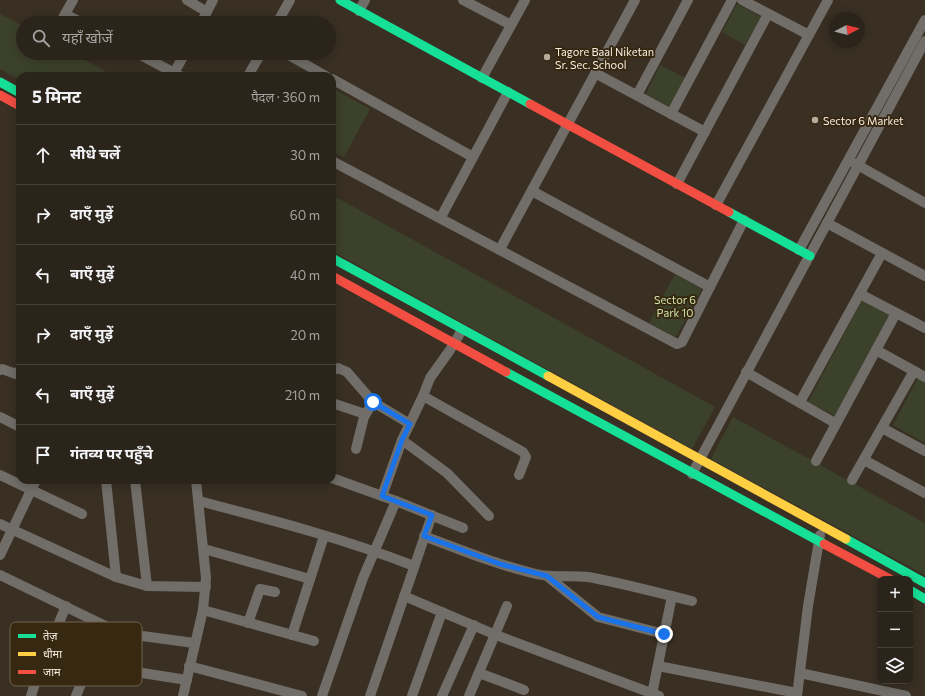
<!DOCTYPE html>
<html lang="hi">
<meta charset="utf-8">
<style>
:root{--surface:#2b241a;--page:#373027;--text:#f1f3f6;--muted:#a6a4a2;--line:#474139}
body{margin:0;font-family:Commissioner,"Noto Sans Devanagari",sans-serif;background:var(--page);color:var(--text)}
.controls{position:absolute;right:12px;bottom:12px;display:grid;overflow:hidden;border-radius:8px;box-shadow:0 2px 10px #0003}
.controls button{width:36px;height:36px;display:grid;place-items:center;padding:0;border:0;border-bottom:1px solid var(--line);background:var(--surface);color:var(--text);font:20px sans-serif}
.compass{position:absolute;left:829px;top:12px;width:36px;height:36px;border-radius:50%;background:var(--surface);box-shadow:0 2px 10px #0003;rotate:83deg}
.stop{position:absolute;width:12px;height:12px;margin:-9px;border:3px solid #1a73e8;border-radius:50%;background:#fff}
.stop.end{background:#1a73e8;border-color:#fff;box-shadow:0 1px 4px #0008}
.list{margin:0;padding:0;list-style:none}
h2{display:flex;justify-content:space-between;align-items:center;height:52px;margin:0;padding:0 16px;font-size:17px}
h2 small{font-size:13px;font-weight:400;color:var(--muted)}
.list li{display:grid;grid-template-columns:26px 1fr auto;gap:12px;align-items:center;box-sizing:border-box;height:60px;padding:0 16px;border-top:1px solid var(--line)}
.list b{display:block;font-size:15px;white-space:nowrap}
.list em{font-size:13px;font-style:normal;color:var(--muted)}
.icon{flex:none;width:22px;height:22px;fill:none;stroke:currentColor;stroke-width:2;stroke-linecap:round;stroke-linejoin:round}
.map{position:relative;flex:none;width:925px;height:696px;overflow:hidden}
.search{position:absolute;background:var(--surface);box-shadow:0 2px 10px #0003;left:16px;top:16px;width:320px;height:44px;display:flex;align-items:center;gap:10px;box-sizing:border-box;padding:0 14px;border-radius:22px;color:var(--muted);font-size:15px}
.panel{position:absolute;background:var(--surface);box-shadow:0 2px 10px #0003;left:16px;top:72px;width:320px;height:412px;border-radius:12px}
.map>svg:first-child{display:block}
</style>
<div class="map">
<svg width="925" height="696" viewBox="0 0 925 696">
<rect width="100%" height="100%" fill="#393023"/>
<g fill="#3c412b">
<path d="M737,4L761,17L745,45L722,32Z"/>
<path d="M0,14L23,26V53H72L114,76H20V80L0,69Z"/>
<path d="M660,65L685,78L671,107L646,94Z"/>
<path d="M332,88L370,109L344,157L332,151Z"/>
<path d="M332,195L715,407L692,449L332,251Z"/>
<path d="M675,274L702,289L676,337L649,323Z"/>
<path d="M862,300L889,315L835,416L808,402Z"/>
<path d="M918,378L925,382V443L893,425Z"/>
<path d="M733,417L925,523V575L711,459Z"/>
</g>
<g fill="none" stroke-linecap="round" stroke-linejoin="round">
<g stroke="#716d68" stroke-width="10">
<path d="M187,0L207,12"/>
<path d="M463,0L511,25"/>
<path d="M742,0L809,35"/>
<path d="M359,11L365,0"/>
<path d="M65,14L82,23"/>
<path d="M60,23L73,0"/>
<path d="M201,23L213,0"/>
<path d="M277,23L290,0"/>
<path d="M137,53L180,76"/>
<path d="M285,53L326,76"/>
<path d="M174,73L185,53"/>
<path d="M595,73L705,132"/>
<path d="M248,76L261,53"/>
<path d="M482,78L525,0"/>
<path d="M332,79L473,157"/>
<path d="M637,95L688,0"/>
<path d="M671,114L732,0"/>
<path d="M332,161L677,344L682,342L744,220"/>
<path d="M854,163L925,203"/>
<path d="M677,184L768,14"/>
<path d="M532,191L710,287"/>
<path d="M716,205L828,0"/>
<path d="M441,217L508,92"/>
<path d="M827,223L925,276"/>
<path d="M500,249L635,0"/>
<path d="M799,250L925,20"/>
<path d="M860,294L925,328"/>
<path d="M876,350L925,377"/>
<path d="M0,370L2,369L16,374L20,370"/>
<path d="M332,371L338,368L347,372L373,402L410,424"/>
<path d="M746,372L835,423"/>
<path d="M423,396L523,452L526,457L519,475"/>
<path d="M800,402L882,253"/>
<path d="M332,403L365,414"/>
<path d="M0,417L20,427"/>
<path d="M882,428L925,451"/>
<path d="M402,440L447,473L489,516"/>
<path d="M356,449L364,417L373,402"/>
<path d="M864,460L925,493"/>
<path d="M816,461L896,313"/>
<path d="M692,474L925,41"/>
<path d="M0,475L82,514"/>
<path d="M332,478L396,501L463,528"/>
<path d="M106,480L116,577L147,586L206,587"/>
<path d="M135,480L147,586"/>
<path d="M852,480L914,371"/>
<path d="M382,496L402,440L423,396L430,378L450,350L462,330"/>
<path d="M199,501C272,520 345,539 414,566"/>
<path d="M0,524L116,577"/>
<path d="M424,536C461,550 498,565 536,574C553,578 571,575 588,577C623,583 657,593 692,601"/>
<path d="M204,549L310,579"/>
<path d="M0,555L36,480"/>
<path d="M0,575L120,633L194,643"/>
<path d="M547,576L598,617L664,634"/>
<path d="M404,596L496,635L659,696"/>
<path d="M203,610L314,641"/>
<path d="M248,623L260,589L275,592"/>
<path d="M292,635L324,536"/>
<path d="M189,666L302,696"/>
<path d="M658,666L797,693"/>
<path d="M123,670L187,680"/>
<path d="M479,673L524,690"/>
<path d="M800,673L906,696"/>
<path d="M652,694L672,596"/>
<path d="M31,696L40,668L66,606"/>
<path d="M76,696L105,626"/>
<path d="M183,696L203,610L206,578L196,480"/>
<path d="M322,696L363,578L396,501"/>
<path d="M370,696L432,515"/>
<path d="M412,696L442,612"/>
<path d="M442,696L474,625"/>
<path d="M469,696L507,606"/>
<path d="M797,696L808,606L820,535"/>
</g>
<g stroke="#16e098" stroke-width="9">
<path d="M340,0L530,104"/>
<path d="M0,82L20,93"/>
<path d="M729,212L810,256"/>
<path d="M332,258L548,376"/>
<path d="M506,372L824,544"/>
<path d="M846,539L925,583"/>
<path d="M910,590L925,599"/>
</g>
<path stroke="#ffcf43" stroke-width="9" d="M548,376L846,539"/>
<g stroke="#f24e42" stroke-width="9">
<path d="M0,95L20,106"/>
<path d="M530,104L729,212"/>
<path d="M332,276L506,372"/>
<path d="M824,544L890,579"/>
</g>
</g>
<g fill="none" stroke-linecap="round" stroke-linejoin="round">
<path stroke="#1a73e8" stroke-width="5" d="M373,402L410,424L402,440L382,496L432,515L424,536L500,564L547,576L598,617L664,634"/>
</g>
<g fill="#b4ab9e" stroke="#372811" stroke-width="1.5">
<circle cx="547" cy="57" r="4"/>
<circle cx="815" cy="120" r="4"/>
</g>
<g text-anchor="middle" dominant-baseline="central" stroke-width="4" stroke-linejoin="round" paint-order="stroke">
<g font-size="11" fill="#f7ede0" stroke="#372811" text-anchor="start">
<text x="555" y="51">Tagore Baal Niketan<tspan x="555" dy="13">Sr. Sec. School</tspan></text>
<text x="823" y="120">Sector 6 Market</text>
</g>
<g font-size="11" fill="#cfe2ab" stroke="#372811">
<text x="675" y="299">Sector 6<tspan x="675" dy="13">Park 10</tspan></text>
</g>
</g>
<rect x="10" y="622" width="132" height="64" rx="6" fill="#372811" stroke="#71634f" stroke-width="1"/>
<rect x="18" y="634" width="18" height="4" fill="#16e098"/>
<rect x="18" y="652" width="18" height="4" fill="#ffcf43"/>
<rect x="18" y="670" width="18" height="4" fill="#f24e42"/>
<g font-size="11" fill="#f7ede0">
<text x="43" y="640">तेज़</text>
<text x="43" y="658">धीमा</text>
<text x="43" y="676">जाम</text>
</g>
</svg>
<div class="controls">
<button>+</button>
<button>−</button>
<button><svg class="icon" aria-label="layers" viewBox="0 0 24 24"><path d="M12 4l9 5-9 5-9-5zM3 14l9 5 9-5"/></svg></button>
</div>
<svg class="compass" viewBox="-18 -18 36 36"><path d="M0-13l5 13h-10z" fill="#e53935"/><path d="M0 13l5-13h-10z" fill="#a6a4a2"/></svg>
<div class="stop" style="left:373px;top:402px"></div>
<div class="stop end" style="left:664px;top:634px"></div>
<div class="search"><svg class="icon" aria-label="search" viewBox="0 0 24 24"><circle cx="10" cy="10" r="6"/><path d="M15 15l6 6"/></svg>यहाँ खोजें</div>
<section class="panel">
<h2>5 मिनट<small>पैदल · 360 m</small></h2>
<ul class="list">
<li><svg class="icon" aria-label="ahead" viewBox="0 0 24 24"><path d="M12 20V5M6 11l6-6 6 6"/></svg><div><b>सीधे चलें</b></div><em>30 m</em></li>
<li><svg class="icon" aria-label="right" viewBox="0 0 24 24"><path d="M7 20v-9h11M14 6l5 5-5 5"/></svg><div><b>दाएँ मुड़ें</b></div><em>60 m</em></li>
<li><svg class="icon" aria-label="left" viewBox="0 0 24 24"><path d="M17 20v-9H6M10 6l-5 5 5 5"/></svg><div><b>बाएँ मुड़ें</b></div><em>40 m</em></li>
<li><svg class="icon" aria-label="right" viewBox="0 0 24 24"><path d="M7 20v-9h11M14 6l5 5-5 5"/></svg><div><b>दाएँ मुड़ें</b></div><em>20 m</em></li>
<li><svg class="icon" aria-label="left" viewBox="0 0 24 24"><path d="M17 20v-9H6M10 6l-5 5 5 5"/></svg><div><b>बाएँ मुड़ें</b></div><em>210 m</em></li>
<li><svg class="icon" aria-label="arrive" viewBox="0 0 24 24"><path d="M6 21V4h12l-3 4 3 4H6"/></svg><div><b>गंतव्य पर पहुँचे</b></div></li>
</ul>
</section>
</div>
